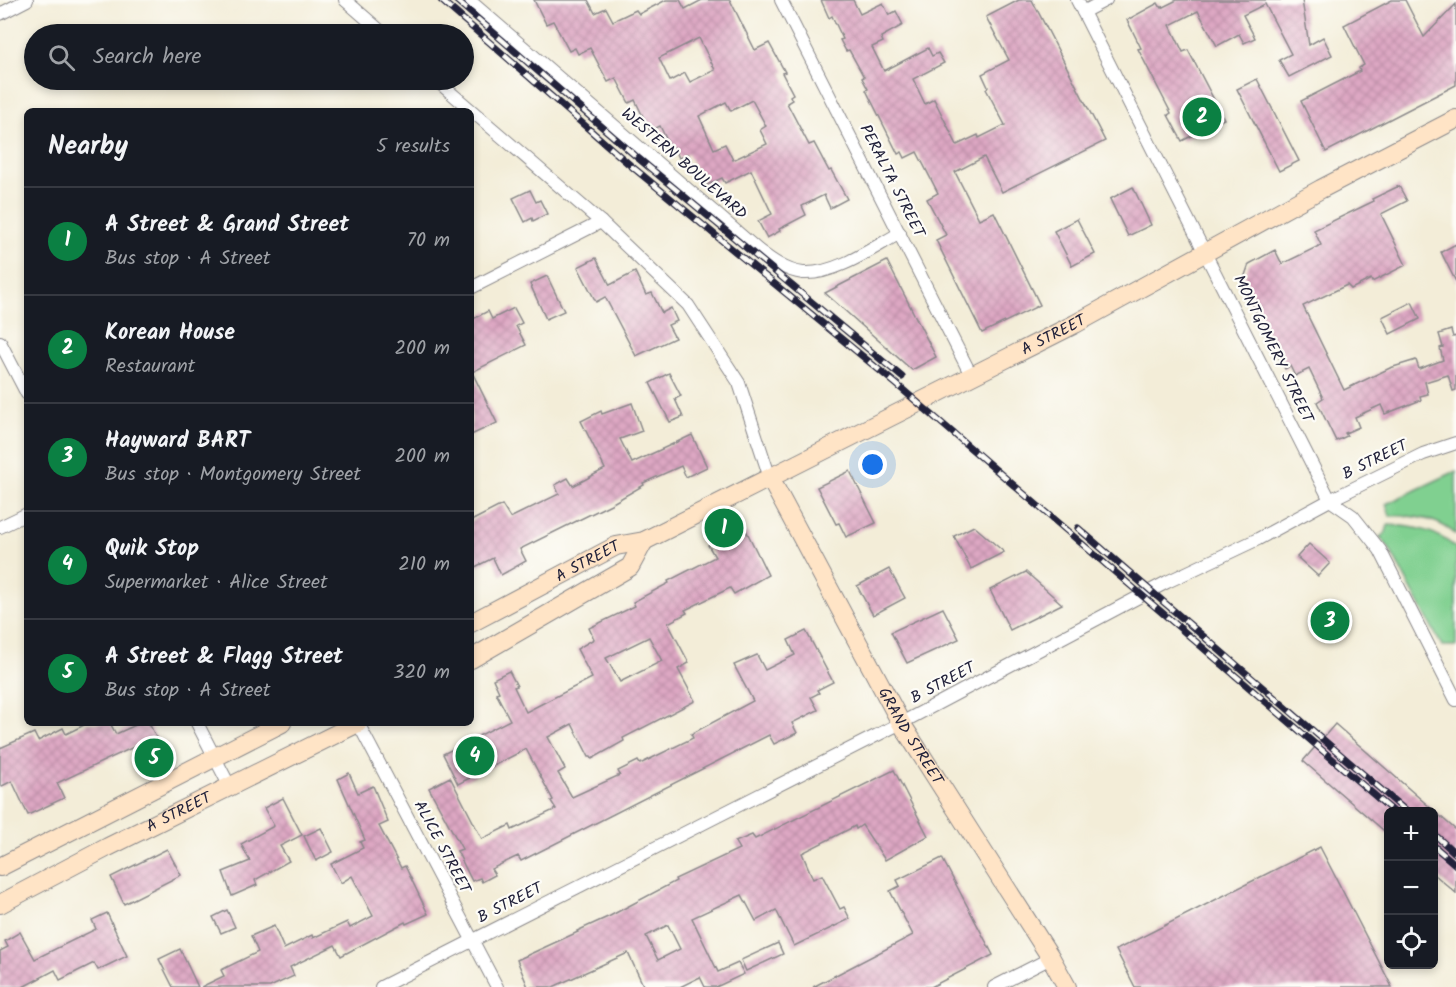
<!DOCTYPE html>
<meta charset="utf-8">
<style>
:root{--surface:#171b24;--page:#20242c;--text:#f1f3f6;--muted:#9ea1a6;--line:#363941;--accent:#0b8043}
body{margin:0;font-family:Kalam,sans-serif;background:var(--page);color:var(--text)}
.controls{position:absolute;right:18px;bottom:18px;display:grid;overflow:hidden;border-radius:9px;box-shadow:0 3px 9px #0003}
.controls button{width:54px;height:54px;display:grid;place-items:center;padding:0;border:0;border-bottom:2px solid var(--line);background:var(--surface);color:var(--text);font:30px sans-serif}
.you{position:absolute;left:873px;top:465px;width:21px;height:21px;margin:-15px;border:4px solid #fff;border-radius:50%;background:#1a73e8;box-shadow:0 0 0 9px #1a73e833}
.badge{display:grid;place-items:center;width:39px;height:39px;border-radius:50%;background:var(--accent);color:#fff;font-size:20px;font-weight:700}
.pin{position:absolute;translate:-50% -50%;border:3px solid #fff;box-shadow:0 2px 6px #0006}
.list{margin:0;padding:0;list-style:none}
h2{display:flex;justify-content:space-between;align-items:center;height:78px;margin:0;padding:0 24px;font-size:26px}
h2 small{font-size:20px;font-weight:400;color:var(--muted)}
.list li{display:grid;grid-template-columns:39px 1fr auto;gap:18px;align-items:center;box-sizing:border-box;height:108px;padding:0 24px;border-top:2px solid var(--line)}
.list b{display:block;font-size:22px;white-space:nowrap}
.list p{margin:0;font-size:20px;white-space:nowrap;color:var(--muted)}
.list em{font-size:20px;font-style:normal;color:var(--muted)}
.icon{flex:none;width:33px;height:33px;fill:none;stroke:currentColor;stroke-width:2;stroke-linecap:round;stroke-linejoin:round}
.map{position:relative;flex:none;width:1456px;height:987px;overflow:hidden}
.search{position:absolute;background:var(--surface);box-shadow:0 3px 9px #0003;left:24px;top:24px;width:450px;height:66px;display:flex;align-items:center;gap:15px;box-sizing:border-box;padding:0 21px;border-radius:33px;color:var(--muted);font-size:22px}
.panel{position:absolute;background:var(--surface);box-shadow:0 3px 9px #0003;left:24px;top:108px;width:450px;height:618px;border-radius:9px}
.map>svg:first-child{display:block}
</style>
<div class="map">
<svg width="1456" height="987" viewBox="0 0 1456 987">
<defs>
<pattern id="building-cross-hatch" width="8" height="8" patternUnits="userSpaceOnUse" patternTransform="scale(1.5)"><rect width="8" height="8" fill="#dda7c3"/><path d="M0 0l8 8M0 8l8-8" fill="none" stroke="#bd8fa8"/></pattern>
</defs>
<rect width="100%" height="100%" fill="#fdfcf7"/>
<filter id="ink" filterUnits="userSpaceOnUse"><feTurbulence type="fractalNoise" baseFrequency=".0167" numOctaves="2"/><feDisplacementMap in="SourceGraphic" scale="12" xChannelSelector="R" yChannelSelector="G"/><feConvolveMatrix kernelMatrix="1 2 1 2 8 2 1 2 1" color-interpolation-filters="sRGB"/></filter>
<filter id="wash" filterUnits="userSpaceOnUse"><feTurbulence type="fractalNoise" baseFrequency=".008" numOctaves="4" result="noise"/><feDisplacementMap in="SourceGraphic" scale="24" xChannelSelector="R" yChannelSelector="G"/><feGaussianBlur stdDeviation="1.35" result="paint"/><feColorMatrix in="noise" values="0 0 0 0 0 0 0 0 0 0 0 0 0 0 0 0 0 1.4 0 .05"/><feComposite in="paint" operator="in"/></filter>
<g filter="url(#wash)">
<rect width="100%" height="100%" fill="#f3edd8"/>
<g fill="#80d090" stroke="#517966" stroke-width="1.5">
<path d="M1456,471V535C1438,518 1414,515 1390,516L1386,504Z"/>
<path d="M1388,525C1415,526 1436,530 1456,548V646H1442L1389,548L1380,537L1386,532Z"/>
</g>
<g id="blocks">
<g fill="url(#building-cross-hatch)" fill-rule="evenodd">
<path d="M534,0H588L595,13L606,8L613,21L636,10L639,14L666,0H680L685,9L702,0H730L755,50L769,43L785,72L782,73L793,94L790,96L792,100L787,103L809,145L814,143L829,171L831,170L847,199L830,208L824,195L802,206L806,215L779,229L780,231L767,238L758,221L772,214L751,170L725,183L722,178L705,186L688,154L679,158L674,147L671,149L660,126L650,131L635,100L629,103L616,78L608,82L590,48L578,54L575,48L569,51L553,21L546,24ZM699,38L715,70L690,82L685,73L670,81L659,58ZM752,100L766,126L760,130L767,144L733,160L725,144L714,149L699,116L726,102L731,111Z"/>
<path d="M821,0H853L860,14L883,3L889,15L896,11L903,25L881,37L883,42L872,47L884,71L928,48L932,56L938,53L944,63L913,79L925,104L934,99L957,145L978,135L979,138L1005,125L986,89L988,87L982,74L1009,60L986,17L1019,0H1032L1105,141L1002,192L984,157L955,172L979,219L994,212L1040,305L982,333L936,240L946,235L927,199L938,193L917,152L905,158L902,152L898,154L866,90L868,89L862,78L864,77L849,50L846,51L840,40L843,39L832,16L829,18Z"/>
<path d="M1177,0H1302L1309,45L1323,37L1332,55L1289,77L1279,60L1291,54L1265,4L1243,15L1255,38L1244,43L1239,34L1217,46L1198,11L1170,25L1183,52L1188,50L1224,119L1182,141L1168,115L1171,113L1138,49L1141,48L1127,20L1158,3L1161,8Z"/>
<path d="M1392,0H1405L1424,37L1456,4V85L1326,152L1301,101L1360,71L1359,68L1364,65L1344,25Z"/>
<path d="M1257,79L1299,161L1279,171L1237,89Z"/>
<path d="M1399,186L1407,201L1381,214L1406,265L1372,282L1371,279L1351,289L1347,285L1303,306L1344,390L1390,368L1416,360L1419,369L1443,360L1440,348L1443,347L1439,334L1451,330L1453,337L1456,336V390L1453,391L1448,375L1425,382L1428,394L1420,396L1421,400L1385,414L1381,405L1355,417L1359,427L1345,433L1347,436L1336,441L1317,402L1323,398L1309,369L1295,376L1290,366L1285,369L1242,284L1249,264L1275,250L1282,264L1321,245L1314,230L1374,201L1372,199Z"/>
<path d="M1133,187L1151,225L1128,236L1110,199Z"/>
<path d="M530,190L536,202L540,200L547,214L533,221L532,218L525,222L513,198Z"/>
<path d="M1077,219L1095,254L1072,266L1054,231Z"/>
<path d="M1456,244V282L1441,252Z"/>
<path d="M596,258L610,285L635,272L646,295L652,293L662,313L671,308L677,321L668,325L675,338L636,356L605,297L596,302L578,267Z"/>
<path d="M887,261L936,357L912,370L825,293Z"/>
<path d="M547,276L564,311L546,319L530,284Z"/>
<path d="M1412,302L1420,319L1390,334L1382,317Z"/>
<path d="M514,308L522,323L516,326L526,345L472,372L497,423L471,435V320L488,311L492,319Z"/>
<path d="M669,373L681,396L675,399L683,417L670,422L650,383Z"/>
<path d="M632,403L642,431L620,439L632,463L692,435L707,467L686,477L681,466L643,483L644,485L611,504L520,549L526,561L501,575L493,558L471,569V521L502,505L510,518L559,494L555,485L568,478L573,486L605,469L581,421L601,411L602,414Z"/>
<path d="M850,471L876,523L846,537L839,523L836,524L817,487Z"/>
<path d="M974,526L1004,552L971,569L954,536Z"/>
<path d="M747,532L768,575L734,594L730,588L685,610L687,613L668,623L689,663L678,669L695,701L623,738L624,741L592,759L591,757H589L572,724L548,737L565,769L558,773L572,797L620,775L618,771L638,761L640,764L693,738L691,734L753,701L734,665L757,655L765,670L795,655L788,640L806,631L833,682L817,690L819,693L811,697L818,710L792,723L797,733L774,744L769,735L521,861L518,856L491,869L495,875L482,882L480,878L472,881L457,851L462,849L429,788L450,777L482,839L510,825L512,830L556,809L551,801L553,800L526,749L458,784L443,754L510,720L496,693L499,692L493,679L509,671L517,686L514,687L526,712L592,678L577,649L594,639L589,628L635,606L633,602L669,583L668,581L715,557L708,545L733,533L735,538ZM649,637L662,661L620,682L606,658Z"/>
<path d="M1309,544L1330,563L1318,576L1297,557Z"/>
<path d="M889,569L905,598L873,615L857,586Z"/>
<path d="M1026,572L1062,604L1010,630L990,590Z"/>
<path d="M943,608L959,639L907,663L891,632Z"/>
<path d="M88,723H110L116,734L140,723H149L159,744L141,752L138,745L57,783L64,798L28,815L12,781L0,787V748L34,733L38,741L63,728L66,734Z"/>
<path d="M1335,724L1456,830V893L1434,874V812H1389V835L1303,761Z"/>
<path d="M894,770L928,836L885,860L862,825L856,829L855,826L802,853L813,879L822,875L840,909L844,907L850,919L794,946L776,910L756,921L742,895L692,918L718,972L738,963L744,974L716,987H705L700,977L680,987H644L628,953L553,987H528L517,960L578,932L577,931L610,916L676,881L675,879L739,849L735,842L752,835L755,839ZM668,925L680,949L658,960L646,936Z"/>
<path d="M349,773L358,793L373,786L388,822L379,826L401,868L405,866L428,914L406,924L405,922L341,956L335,945L290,967L294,976L270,987H201L224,976L221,970L258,952L251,936L274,926L284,949L312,935L313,938L347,922L350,928L373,916L352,876L341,883L331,864L363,848L360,842L365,840L338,779Z"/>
<path d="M283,798L302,835L280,846L289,861L255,880L257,885L232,896L223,872L250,861L241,844L274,826L264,808Z"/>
<path d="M321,828L333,852L316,861L304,836Z"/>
<path d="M1320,847L1392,987H1135L1116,950Z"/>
<path d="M167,849L181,875L124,904L111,877Z"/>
<path d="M942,858L993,955L931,987H813L913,935L890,891L900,886L897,880Z"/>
<path d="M227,910L235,927L221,933L213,917Z"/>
<path d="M107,913L127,956L98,970L94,963L60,980L55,970L23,987H0V951L8,947L5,941L20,932L35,959L96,929L92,920Z"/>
<path d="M778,943L783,954L746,971L741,960Z"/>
<path d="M180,949L198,987H173L159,959Z"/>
</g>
</g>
</g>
<g filter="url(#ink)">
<use href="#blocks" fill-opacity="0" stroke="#8a888a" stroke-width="1.5"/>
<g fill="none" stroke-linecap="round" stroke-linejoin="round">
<defs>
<g id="street">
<path d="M345,0L384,34"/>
<path d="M469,0L758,250C771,260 786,271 803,273C835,275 873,248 900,233"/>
<path d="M781,0L972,377"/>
<path d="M1077,0L1330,500L1353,516L1380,550L1456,700"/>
<path d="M1083,12L1106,0"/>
<path d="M0,14L27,0"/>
<path d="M436,80L601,222L688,305L739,383L770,478"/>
<path d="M471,288L601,222"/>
<path d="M0,342L27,394"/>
<path d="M0,527L27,514"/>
<path d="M197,723L230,787"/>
<path d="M358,723L497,987"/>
<path d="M381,987L901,723L1167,582L1258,539L1330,500L1423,454L1456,443"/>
<path d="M994,987L1051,958"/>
</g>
<g id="secondary">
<path id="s1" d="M770,478L901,723L1051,958L1067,987"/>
<path id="s2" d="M471,623L616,546L644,541L1075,324L1321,189L1456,119"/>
<path d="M471,659L630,567L644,541"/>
<path d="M0,867L282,723"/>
<path id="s3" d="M0,904L108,847L358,723"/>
</g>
</defs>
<use href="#street" stroke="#8a888a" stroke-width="14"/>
<use href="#secondary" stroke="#8a888a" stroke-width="20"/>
<use href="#street" stroke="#fff" stroke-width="12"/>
<use href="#secondary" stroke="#ffe4c6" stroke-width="18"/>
<defs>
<g id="rail">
<path d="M441,0L630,165L895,383L1394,812"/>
<path d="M456,0L638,158L902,377"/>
<path d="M1078,528L1407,812"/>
<path d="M1434,834L1456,854"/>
<path d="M1434,846L1456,865"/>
</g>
</defs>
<use href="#rail" stroke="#22223b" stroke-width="7"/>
<use href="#rail" stroke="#fdfcf7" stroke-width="4.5" stroke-dasharray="14" stroke-linecap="butt"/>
</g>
</g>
<g text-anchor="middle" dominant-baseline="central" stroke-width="4.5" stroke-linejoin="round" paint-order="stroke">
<g font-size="16" fill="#22223b" stroke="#fdfcf7">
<text transform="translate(684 164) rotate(41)">WESTERN BOULEVARD</text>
<text transform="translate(892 181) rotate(63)">PERALTA STREET</text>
<text stroke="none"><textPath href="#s2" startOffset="651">A STREET</textPath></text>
<text transform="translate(1273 349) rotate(64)">MONTGOMERY STREET</text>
<text transform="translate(1375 460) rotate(-26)">B STREET</text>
<text stroke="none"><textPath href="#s2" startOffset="132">A STREET</textPath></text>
<text transform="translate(943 683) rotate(-28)">B STREET</text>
<text stroke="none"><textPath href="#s1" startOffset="294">GRAND STREET</textPath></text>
<text stroke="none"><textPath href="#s3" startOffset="201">A STREET</textPath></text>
<text transform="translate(442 847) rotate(62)">ALICE STREET</text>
<text transform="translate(510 903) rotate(-27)">B STREET</text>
</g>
</g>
</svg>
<div class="controls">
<button>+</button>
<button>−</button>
<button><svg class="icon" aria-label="locate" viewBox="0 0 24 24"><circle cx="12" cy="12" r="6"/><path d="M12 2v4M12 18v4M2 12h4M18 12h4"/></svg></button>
</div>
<div class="you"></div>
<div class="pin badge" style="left:724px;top:528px">1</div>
<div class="pin badge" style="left:1202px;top:117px">2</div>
<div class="pin badge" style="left:1330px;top:621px">3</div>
<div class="pin badge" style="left:475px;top:756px">4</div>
<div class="pin badge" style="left:154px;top:758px">5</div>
<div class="search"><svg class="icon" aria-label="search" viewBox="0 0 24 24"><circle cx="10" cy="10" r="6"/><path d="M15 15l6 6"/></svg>Search here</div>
<section class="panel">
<h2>Nearby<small>5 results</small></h2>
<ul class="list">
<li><span class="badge">1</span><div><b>A Street &amp; Grand Street</b><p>Bus stop · A Street</p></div><em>70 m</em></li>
<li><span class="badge">2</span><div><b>Korean House</b><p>Restaurant</p></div><em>200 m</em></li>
<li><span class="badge">3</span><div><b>Hayward BART</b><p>Bus stop · Montgomery Street</p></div><em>200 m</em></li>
<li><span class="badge">4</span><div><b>Quik Stop</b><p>Supermarket · Alice Street</p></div><em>210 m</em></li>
<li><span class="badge">5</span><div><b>A Street &amp; Flagg Street</b><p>Bus stop · A Street</p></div><em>320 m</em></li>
</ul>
</section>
</div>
